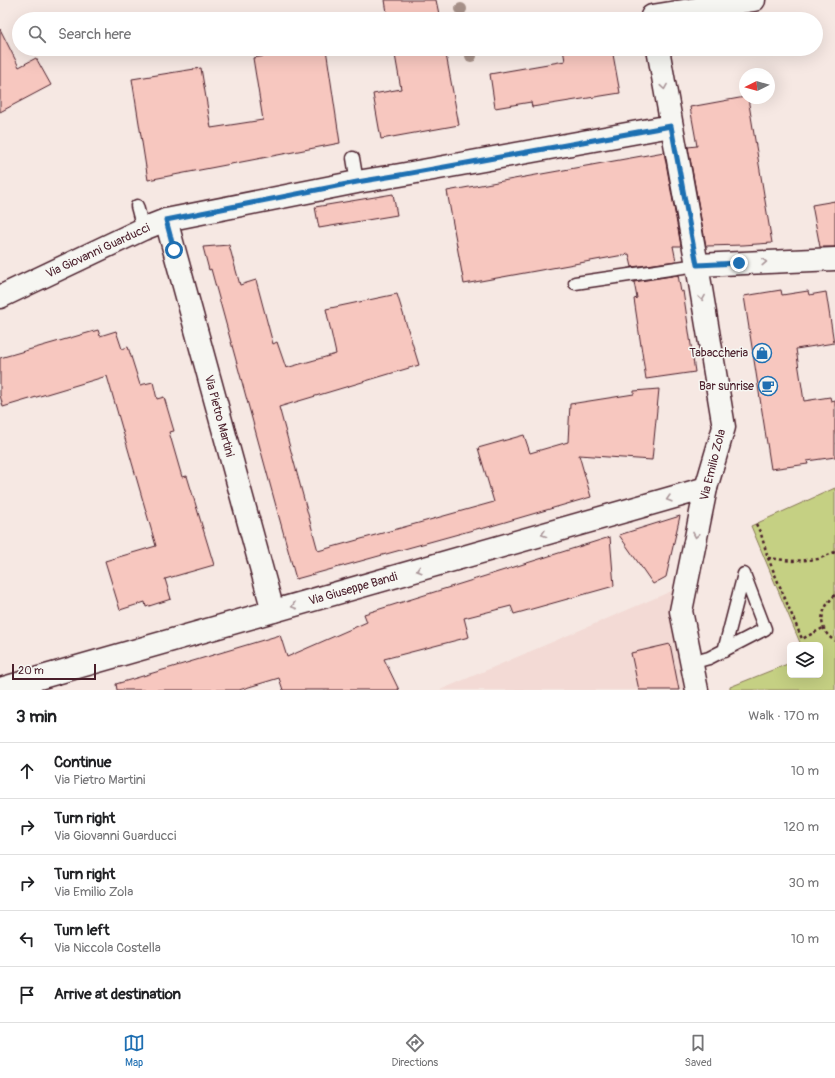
<!DOCTYPE html>
<meta charset="utf-8">
<style>
:root{--surface:#fff;--page:#f2f2f2;--text:#202124;--muted:#757577;--line:#e0e0e0;--accent:#1f6fb2}
body{margin:0;font-family:Pangolin,sans-serif;background:var(--page);color:var(--text)}
.controls{position:absolute;right:12px;bottom:12px;display:grid;overflow:hidden;border-radius:6px;box-shadow:0 4px 16px #0002}
.controls button{width:36px;height:36px;display:grid;place-items:center;padding:0;border:0;border-bottom:1px solid var(--line);background:var(--surface);color:var(--text);font:20px sans-serif}
.compass{position:absolute;left:739px;top:68px;width:36px;height:36px;border-radius:50%;background:var(--surface);box-shadow:0 4px 16px #0002;rotate:265deg}
.scale{position:absolute;left:12px;bottom:10px;width:84px;box-sizing:border-box;padding-left:4px;border:2px solid #4a1f2b;border-top:0;font-size:11px;line-height:14px;white-space:nowrap;color:#4a1f2b;-webkit-text-stroke:3px #f6f6f2;paint-order:stroke}
.stop{position:absolute;width:12px;height:12px;margin:-9px;border:3px solid #1f6fb2;border-radius:50%;background:#fff}
.stop.end{background:#1f6fb2;border-color:#fff;box-shadow:0 1px 4px #0008}
.list{margin:0;padding:0;list-style:none}
h2{display:flex;justify-content:space-between;align-items:center;height:52px;margin:0;padding:0 16px;font-size:17px}
h2 small{font-size:13px;font-weight:400;color:var(--muted)}
.list li{display:grid;grid-template-columns:26px 1fr auto;gap:12px;align-items:center;box-sizing:border-box;height:56px;padding:0 16px;border-top:1px solid var(--line)}
.list b{display:block;font-size:15px;white-space:nowrap}
.list p{margin:0;font-size:13px;white-space:nowrap;color:var(--muted)}
.list em{font-size:13px;font-style:normal;color:var(--muted)}
.icon{flex:none;width:22px;height:22px;fill:none;stroke:currentColor;stroke-width:2;stroke-linecap:round;stroke-linejoin:round}
.map{position:relative;flex:none;width:835px;height:690px;overflow:hidden}
.search{position:absolute;background:var(--surface);box-shadow:0 4px 16px #0002;left:12px;right:12px;top:12px;height:44px;display:flex;align-items:center;gap:10px;box-sizing:border-box;padding:0 14px;border-radius:22px;color:var(--muted);font-size:15px}
.sheet{height:332px;background:var(--surface)}
nav{display:flex;justify-content:space-around;align-items:center;box-sizing:border-box;height:56px;border-top:1px solid var(--line);background:var(--surface);font-size:11px;color:var(--muted)}
nav a{display:grid;justify-items:center;gap:2px}
nav .on{color:var(--accent)}
.map>svg:first-child{display:block}
</style>
<div class="map">
<svg width="835" height="690" viewBox="0 0 835 690">
<rect width="100%" height="100%" fill="#f6e8e3"/>
<filter id="ink" filterUnits="userSpaceOnUse"><feTurbulence type="fractalNoise" baseFrequency=".025" numOctaves="2"/><feDisplacementMap in="SourceGraphic" scale="8" xChannelSelector="R" yChannelSelector="G"/><feConvolveMatrix kernelMatrix="1 2 1 2 8 2 1 2 1" color-interpolation-filters="sRGB"/></filter>
<g filter="url(#ink)">
<path fill="#f3dad5" d="M674,590L693,690H440Z"/>
<path fill="#c5d083" stroke="#887857" d="M835,488V690H730V687L790,663V675H820V645H801L751,526Z"/>
<g fill="#f7c7bf" stroke="#4a1f2b">
<path d="M385,0H436L440,19H388Z"/>
<path d="M0,29L19,67L36,58L51,85L0,112Z"/>
<path d="M310,49H326L340,143L148,180L132,79L201,68L211,128L263,120L253,58Z"/>
<path d="M394,49H445L459,125L381,139L373,94L401,89Z"/>
<path d="M563,49H612L620,93L532,107L531,102L495,108L490,74L565,61Z"/>
<path d="M745,97L748,98L772,243L743,245L706,246L688,147L697,146L690,107Z"/>
<path d="M664,152L681,246H673L676,261L632,267L629,254L464,284L447,191Z"/>
<path d="M393,194L397,215L319,228L315,207Z"/>
<path d="M835,201V247H820L812,205Z"/>
<path d="M229,245L240,285L256,280L273,344L277,342L286,368L336,354L326,309L397,294L419,365L279,407L318,551L494,502L478,448L524,435L530,453L568,442L570,404L634,394V391L659,389L652,460L579,455L591,497L481,529L480,528L296,579L211,269L209,270L203,247Z"/>
<path d="M678,275L681,292L683,291L695,372L646,379L634,299L637,298L634,282Z"/>
<path d="M781,290L782,295L808,291L809,295L826,292L834,343L796,349L804,401L830,397L831,401L835,400V457L807,461L808,464L771,469L744,296Z"/>
<path d="M98,330L100,336L116,331L122,349L128,347L140,385L153,382L157,399L164,397L174,431L169,432L182,477L187,476L214,565L165,579L171,599L146,607L145,602L120,610L105,561L156,546L107,376L3,407L0,395V358Z"/>
<path d="M680,516L666,577L653,584L619,535Z"/>
<path d="M610,537L614,586L514,614L511,606L464,618L469,637L384,659L399,690H283L279,678L239,690H117L116,684L280,635L287,657L367,622L364,614Z"/>
<path d="M670,644L679,690H639L631,653Z"/>
</g>
<g fill="none" stroke-linecap="round" stroke-linejoin="round">
<defs>
<g id="lane">
<path d="M353,158L357,182"/>
<path d="M137,206L143,229"/>
<path d="M575,283L697,265"/>
<path d="M691,663L709,658L765,629L744,574L724,651"/>
</g>
<g id="street">
<path d="M652,16L754,0"/>
<path d="M658,49L697,265L724,427L706,488L681,611L697,690"/>
<path d="M166,220L273,611"/>
<path d="M697,265L835,259"/>
<path d="M0,297L143,229L166,220L357,182L400,175L671,126"/>
<path d="M0,689L706,488"/>
</g>
</defs>
<use href="#lane" stroke="#4a1f2b" stroke-width="15"/>
<use href="#street" stroke="#4a1f2b" stroke-width="25"/>
<g stroke="#4a1f2b" stroke-width="2.5" stroke-dasharray="3 3" stroke-linecap="butt">
<path d="M756,524L761,534L768,558L802,639L823,628"/>
<path d="M768,558L793,561L818,559L835,552"/>
<path d="M835,595C820,609 816,629 835,641"/>
</g>
<use href="#lane" stroke="#f6f6f2" stroke-width="12"/>
<use href="#street" stroke="#f6f6f2" stroke-width="22"/>
</g>
<g fill="#a8928a">
<circle cx="461" cy="9" r="6"/>
<circle cx="471" cy="56" r="6"/>
</g>
<defs><path id="oneway-chevron" d="M-2-3.5L2.5 0L-2 3.5" fill="none" stroke-width="1.6" stroke-linecap="round" stroke-linejoin="round"/></defs>
<g stroke="#a99598">
<use href="#oneway-chevron" transform="translate(664 87) rotate(81)"/>
<use href="#oneway-chevron" transform="translate(764 262) rotate(-3)"/>
<use href="#oneway-chevron" transform="translate(702 298) rotate(81)"/>
<use href="#oneway-chevron" transform="translate(669 499) rotate(164)"/>
<use href="#oneway-chevron" transform="translate(544 534) rotate(164)"/>
<use href="#oneway-chevron" transform="translate(696 535) rotate(101)"/>
<use href="#oneway-chevron" transform="translate(419 570) rotate(164)"/>
<use href="#oneway-chevron" transform="translate(294 606) rotate(164)"/>
</g>
</g>
<g fill="none" stroke-linecap="round" stroke-linejoin="round" filter="url(#ink)">
<path stroke="#1f6fb2" stroke-width="5" d="M174,250L166,220L357,182L400,175L671,126L697,265L739,263"/>
</g>
<defs>
<symbol id="shop-ring" viewBox="-11 -11 22 22"><circle r="9.5" fill="#f6f6f2" stroke="#1f6fb2" stroke-width="1.5"/><path d="M-5-2.5h2.3a2.7 3.5 0 0 1 5.4 0H5L5.5 6h-11ZM-1.5-2.5h3a1.5 2.3 0 0 0-3 0Z" fill="#1f6fb2"/></symbol>
<symbol id="cafe-ring" viewBox="-11 -11 22 22"><circle r="9.5" fill="#f6f6f2" stroke="#1f6fb2" stroke-width="1.5"/><path d="M-5.5-4.5H6V0H3Q3 3.5 0 3.5H-2.5Q-5.5 3.5-5.5 0ZM3-3.2v2h1.7v-2ZM-6 4.5H4V6H-6Z" fill="#1f6fb2"/></symbol>
</defs>
<g fill-rule="evenodd">
<use href="#shop-ring" x="751" y="342" width="22" height="22"/>
<use href="#cafe-ring" x="757" y="375" width="22" height="22"/>
</g>
<g text-anchor="middle" dominant-baseline="central" stroke-width="3" stroke-linejoin="round" paint-order="stroke">
<g font-size="12" fill="#4a1f2b" stroke="#f6f6f2">
<text transform="translate(98 251) rotate(-25)">Via Giovanni Guarducci</text>
<text transform="translate(219 416) rotate(75)">Via Pietro Martini</text>
<text transform="translate(713 465) rotate(-76)">Via Emilio Zola</text>
<text transform="translate(353 589) rotate(-16)">Via Giuseppe Bandi</text>
</g>
<g font-size="12" fill="#4a1f2b" stroke="#f6f6f2" text-anchor="end">
<text x="748" y="353">Tabaccheria</text>
<text x="754" y="386">Bar sunrise</text>
</g>
</g>
</svg>
<div class="controls">
<button><svg class="icon" aria-label="layers" viewBox="0 0 24 24"><path d="M12 4l9 5-9 5-9-5zM3 14l9 5 9-5"/></svg></button>
</div>
<svg class="compass" viewBox="-18 -18 36 36"><path d="M0-13l5 13h-10z" fill="#e53935"/><path d="M0 13l5-13h-10z" fill="#757577"/></svg>
<div class="scale">20 m</div>
<div class="stop" style="left:174px;top:250px"></div>
<div class="stop end" style="left:739px;top:263px"></div>
<div class="search"><svg class="icon" aria-label="search" viewBox="0 0 24 24"><circle cx="10" cy="10" r="6"/><path d="M15 15l6 6"/></svg>Search here</div>
</div>
<section class="sheet">
<h2>3 min<small>Walk · 170 m</small></h2>
<ul class="list">
<li><svg class="icon" aria-label="ahead" viewBox="0 0 24 24"><path d="M12 20V5M6 11l6-6 6 6"/></svg><div><b>Continue</b><p>Via Pietro Martini</p></div><em>10 m</em></li>
<li><svg class="icon" aria-label="right" viewBox="0 0 24 24"><path d="M7 20v-9h11M14 6l5 5-5 5"/></svg><div><b>Turn right</b><p>Via Giovanni Guarducci</p></div><em>120 m</em></li>
<li><svg class="icon" aria-label="right" viewBox="0 0 24 24"><path d="M7 20v-9h11M14 6l5 5-5 5"/></svg><div><b>Turn right</b><p>Via Emilio Zola</p></div><em>30 m</em></li>
<li><svg class="icon" aria-label="left" viewBox="0 0 24 24"><path d="M17 20v-9H6M10 6l-5 5 5 5"/></svg><div><b>Turn left</b><p>Via Niccola Costella</p></div><em>10 m</em></li>
<li><svg class="icon" aria-label="arrive" viewBox="0 0 24 24"><path d="M6 21V4h12l-3 4 3 4H6"/></svg><div><b>Arrive at destination</b></div></li>
</ul>
</section>
<nav>
<a class="on"><svg class="icon" aria-label="map" viewBox="0 0 24 24"><path d="M3 6l6-2 6 2 6-2v14l-6 2-6-2-6 2zM9 4v14M15 6v14"/></svg>Map</a>
<a><svg class="icon" aria-label="directions" viewBox="0 0 24 24"><path d="M12 3l9 9-9 9-9-9zM9 14v-3h6M13 9l2 2-2 2"/></svg>Directions</a>
<a><svg class="icon" aria-label="saved" viewBox="0 0 24 24"><path d="M7 4h10v16l-5-4-5 4z"/></svg>Saved</a>
</nav>
